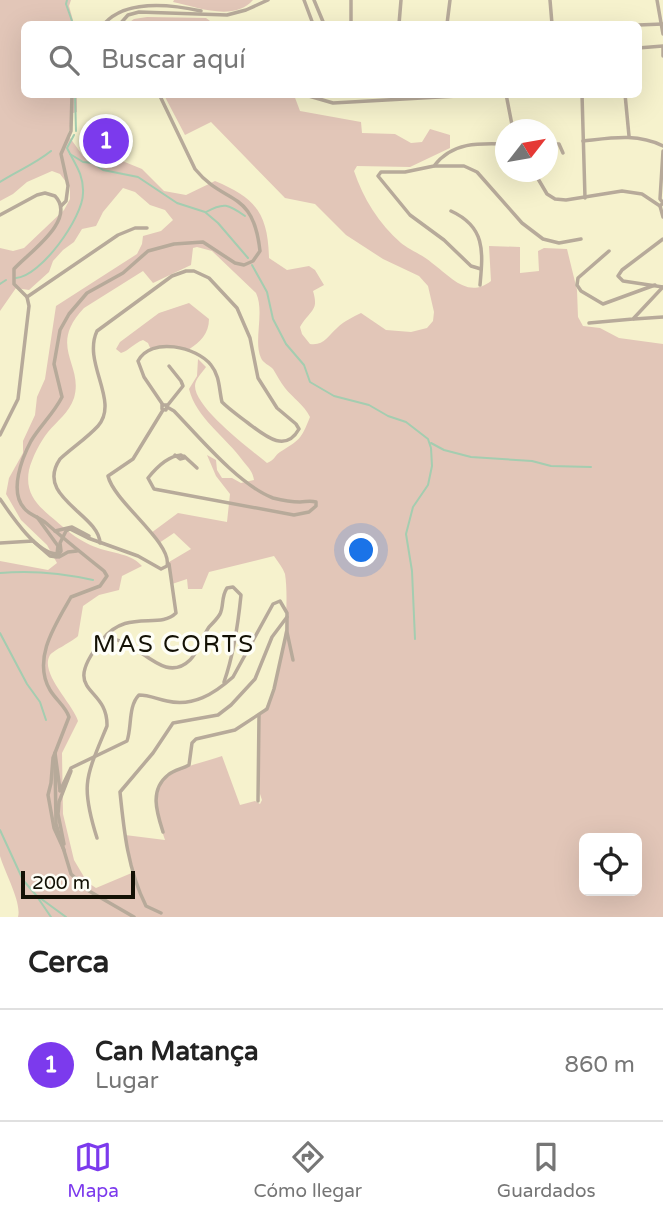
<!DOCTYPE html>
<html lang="es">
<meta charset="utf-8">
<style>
:root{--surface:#fff;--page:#f2f2f2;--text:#222;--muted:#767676;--line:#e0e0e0;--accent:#7c3aed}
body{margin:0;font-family:"Varela Round",sans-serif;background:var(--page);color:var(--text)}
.controls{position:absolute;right:21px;bottom:21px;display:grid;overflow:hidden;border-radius:10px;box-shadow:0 7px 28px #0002}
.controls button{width:63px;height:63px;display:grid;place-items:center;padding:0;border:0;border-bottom:2px solid var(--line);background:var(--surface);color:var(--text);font:35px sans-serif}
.compass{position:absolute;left:495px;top:119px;width:63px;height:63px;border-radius:50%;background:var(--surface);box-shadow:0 7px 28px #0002;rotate:59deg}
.scale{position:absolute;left:21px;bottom:18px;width:114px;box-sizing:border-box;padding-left:7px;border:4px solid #131105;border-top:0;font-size:19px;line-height:24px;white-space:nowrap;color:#131105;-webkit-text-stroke:5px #fefef6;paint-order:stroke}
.you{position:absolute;left:362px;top:551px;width:24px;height:24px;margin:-18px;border:5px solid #fff;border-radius:50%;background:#1a73e8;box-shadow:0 0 0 10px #1a73e833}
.badge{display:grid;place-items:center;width:46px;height:46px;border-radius:50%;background:var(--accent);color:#fff;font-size:23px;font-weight:700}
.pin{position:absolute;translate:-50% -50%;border:4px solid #fff;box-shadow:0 2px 7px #0006}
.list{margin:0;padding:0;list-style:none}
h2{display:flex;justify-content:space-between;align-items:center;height:91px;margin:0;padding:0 28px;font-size:30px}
h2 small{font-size:23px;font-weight:400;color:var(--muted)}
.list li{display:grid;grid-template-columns:46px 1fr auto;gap:21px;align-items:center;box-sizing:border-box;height:112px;padding:0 28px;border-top:2px solid var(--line)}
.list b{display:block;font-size:26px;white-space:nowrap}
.list p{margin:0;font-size:23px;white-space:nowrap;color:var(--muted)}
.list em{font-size:23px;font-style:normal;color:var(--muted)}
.icon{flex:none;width:38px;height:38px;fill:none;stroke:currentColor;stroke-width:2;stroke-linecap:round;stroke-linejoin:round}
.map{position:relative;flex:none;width:663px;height:917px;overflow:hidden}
.search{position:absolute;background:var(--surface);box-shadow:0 7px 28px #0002;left:21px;right:21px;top:21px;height:77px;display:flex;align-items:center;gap:18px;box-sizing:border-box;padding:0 24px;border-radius:10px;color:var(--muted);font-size:26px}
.sheet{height:203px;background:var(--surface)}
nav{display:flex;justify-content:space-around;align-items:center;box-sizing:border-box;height:98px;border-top:2px solid var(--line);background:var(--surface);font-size:19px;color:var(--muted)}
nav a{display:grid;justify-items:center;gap:4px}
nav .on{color:var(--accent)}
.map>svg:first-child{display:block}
</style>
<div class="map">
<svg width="663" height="917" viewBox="0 0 663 917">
<rect width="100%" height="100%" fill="#f6f2cd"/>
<g fill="#e2c6b8" fill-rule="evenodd">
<path d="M0,0H71L69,6L74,24H24V94L77,95V112L73,113L68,135L83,156H110L142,169L164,191L186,195L215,181C256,198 268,214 269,258L287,270L309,266L315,270L324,285L313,291C319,311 311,309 300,327L302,334L310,344C324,346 328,336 337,328C344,321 353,317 361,313L386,330L411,332L427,328L433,321L434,312L428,286L419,276L383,259L346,235L315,204L285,198L211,122L185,135L164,95H294L300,111L361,122L362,133L395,134L411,143L422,142L430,129L450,135V148L410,167L357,166L354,171C363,198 379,224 401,243C408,249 423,255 432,263C451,277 468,299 491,281L489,246L520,247V273L539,271L538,251L544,248L567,249L577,290L578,317L583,326L600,328L619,338L663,344V917H18C22,903 5,873 0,856V561L48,570L57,563L47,545L21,520L6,494L9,478L23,453V441L35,415L37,397L45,379L56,306L137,254L142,244L143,236L161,231L173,220L165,210L150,205L135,192L123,188L103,212L96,226L82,229L74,242L63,250L53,261L49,272L29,290L16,288L0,311V248L13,251L24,248L64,210L70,199V187L60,174L52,171L27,182L13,194L0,201ZM197,247L212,251L256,293C265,312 253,341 261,358C263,363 269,365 273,369C277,375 280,382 285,388C293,398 304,405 310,417C301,440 299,440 280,452C274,456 275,460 267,463C250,449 195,408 195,386C195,379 202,373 206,367L198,359L197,376L189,389C196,418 227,438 243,461C248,467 253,472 254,480L241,483L232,478H222L217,470L216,460L207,455L216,476L230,494L227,522L178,513L151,533L159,543L174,533L191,549L169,562L172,584L187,579L188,589H202L209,572L274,556C278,562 283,568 285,574C290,604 283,697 259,715L260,794L262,800L260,804L255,801L240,805L222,756C195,766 151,769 156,808C157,819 162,830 165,840L125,835L134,872L96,888L87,882L74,860L63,814L62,753L78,721C73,704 39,673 50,655C54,650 72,642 78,636L83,606L99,595L119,590L122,576L142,566C132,554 112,553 98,548C76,540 67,530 50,516C35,503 25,491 29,470C32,458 40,442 48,432C57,421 69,413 74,398C84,364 47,347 84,308L143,271L153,283L191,265L193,248ZM584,838H637V891H584Z"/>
<path d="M174,0H253C234,22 197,7 173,2Z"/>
<path d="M147,17L206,18L214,24H127L134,19Z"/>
<path d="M189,303L209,319C209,334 200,342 188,350L164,346L151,350L148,343L143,340C134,343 130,350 121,353L116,349L120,342L159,313Z"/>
</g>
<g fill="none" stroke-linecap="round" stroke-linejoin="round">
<g stroke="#a4cdb0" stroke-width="2">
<path d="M67,0L66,4L72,21L70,24"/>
<path d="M75,94L76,131"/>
<path d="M70,154L83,162L93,163L103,170L138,177L177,203L205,212L218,223L248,258"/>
<path d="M0,182C17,171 35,164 51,151"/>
<path d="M206,212C224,202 228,204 245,216"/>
<path d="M252,265L267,292L273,319L286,344L304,365L310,382L334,396L369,405L388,416L406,422L428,439L431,448L432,466L428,485L413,507L406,534L412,571L415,639"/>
<path d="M16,278C40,277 83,218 83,193C84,175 75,164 67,148L74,135"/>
<path d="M0,284L6,280"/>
<path d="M431,443L444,450L471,457L532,461L551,466L591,467"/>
<path d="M0,573C32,570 62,573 93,580"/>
<path d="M0,633L27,684L40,702L46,720"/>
<path d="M0,830L23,880L36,895L66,917"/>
<path d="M38,898L51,917"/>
</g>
<g stroke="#b7aa9a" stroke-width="3.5">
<path d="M304,0L313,24"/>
<path d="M314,0L324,24"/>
<path d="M550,0L552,24"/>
<path d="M657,0L663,34"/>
<path d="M104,24C125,0 169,4 201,11"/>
<path d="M120,24L128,15L139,12L227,15L246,10L268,0"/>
<path d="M351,24V0"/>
<path d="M399,24L401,0"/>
<path d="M447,24L450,0"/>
<path d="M638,25L663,24"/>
<path d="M663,47V56"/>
<path d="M638,48L663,46"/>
<path d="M302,94L333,103L493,94"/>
<path d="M506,94L513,130"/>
<path d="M582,94L585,198"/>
<path d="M625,94L629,136"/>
<path d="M583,141C611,138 637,133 663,146"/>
<path d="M548,144H559L563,153"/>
<path d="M663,151L660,199L663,203L660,206L663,217"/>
<path d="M435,166H464L477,172L522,223L543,239L559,243L581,239"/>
<path d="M534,172L547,194L555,199L566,200L622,191L642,194L660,206"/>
<path d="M61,206L66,201L68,186L61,154L71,131L72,94"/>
<path d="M451,211C486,227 483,252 480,285"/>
<path d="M0,215L37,195L45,193L55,196C78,220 27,254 14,269V284L27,297"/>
<path d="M663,239L622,270L618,276L623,281L663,287"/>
<path d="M609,251L578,278L577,285L581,291L603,304L655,285"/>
<path d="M481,269L471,266L444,240L410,215L378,176L381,172H405L434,166C452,142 479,143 505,144"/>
<path d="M634,319L663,317"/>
<path d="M589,323L633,319L663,287"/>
<path d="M162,405H167L166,410L162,409Z"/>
<path d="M167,406L183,386L181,381L169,366"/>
<path d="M167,407L174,411C199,437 239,485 273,498C281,500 291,502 300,502C306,502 309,500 316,502V506L309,512L294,515L154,489L148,478C156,468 168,456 181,455L184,458L180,459L175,455"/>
<path d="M0,435L18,399L29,306L27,297L118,235L135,228H147"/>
<path d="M184,456L197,468"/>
<path d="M0,499C11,515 37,554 57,554L58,546L37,517"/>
<path d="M55,531L72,527L89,536"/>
<path d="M33,541L50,556L57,557L61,551L60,543L66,531L70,529L88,538L138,556L161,569L167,566C173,543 114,502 108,476L133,459L163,410"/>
<path d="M0,543L33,541"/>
<path d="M100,543C99,514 34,497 60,459C72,448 87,438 98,426C120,401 82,363 97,331L172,276L186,271H194L209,278L237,308L250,338L258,378L277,408L296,424L299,429C285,454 264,435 248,423C239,416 230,410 222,402C219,390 220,376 211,365C197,347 151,336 138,361L144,377L163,405"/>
<path d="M59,557L68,552L77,551"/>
<path d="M287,632L293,660"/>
<path d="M102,641C133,628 160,689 190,660C199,651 202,637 209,627C213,623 217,619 220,614C224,606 221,597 227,588L233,587L241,595C238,625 234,654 224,682"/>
<path d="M55,753L60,790"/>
<path d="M55,759L56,824L71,874L89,891L134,917"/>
<path d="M60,791L71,768L127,741C132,727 128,706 139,695C149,695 157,699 167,701C193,707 214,694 233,677L273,604L280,601L287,613V630L274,689L267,709L235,730L196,739L192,743L189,765C182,769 174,770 168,775C149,790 157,813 163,832"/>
<path d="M258,801L259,715"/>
<path d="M97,838C80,784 86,777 107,726C108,684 58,695 102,640C127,608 159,630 176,613L169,564"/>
<path d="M64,844L58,814L59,802L71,771"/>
<path d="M64,850L54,828L48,795L51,783L53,758L69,717C66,707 56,700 50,690C32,659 55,625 71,597L100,586L107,576L104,571C84,555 65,540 46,523C39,517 29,515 24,508C9,491 22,458 31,441C40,426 54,413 62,397L54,364L60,330L69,314L87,293L123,273L148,251L174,244L203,242L235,263L244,265L253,261L260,251C253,188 225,206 195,169L159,94"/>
<path d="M161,913L146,906C128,870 124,832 120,792L153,753L173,723L218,715L231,705L255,679L272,637L287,617"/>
</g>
</g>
<g text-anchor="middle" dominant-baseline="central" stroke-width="7" stroke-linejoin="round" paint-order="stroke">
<g font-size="24" letter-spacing="2" fill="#131105" stroke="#fefef6">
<text x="174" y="644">MAS CORTS</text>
</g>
</g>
</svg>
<div class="controls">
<button><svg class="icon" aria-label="locate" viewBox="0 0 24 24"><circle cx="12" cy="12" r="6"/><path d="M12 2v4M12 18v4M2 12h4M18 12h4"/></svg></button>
</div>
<svg class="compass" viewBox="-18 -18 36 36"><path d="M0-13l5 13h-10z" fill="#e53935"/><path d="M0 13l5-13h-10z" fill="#767676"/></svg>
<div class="scale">200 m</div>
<div class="you"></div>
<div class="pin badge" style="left:106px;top:141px">1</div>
<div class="search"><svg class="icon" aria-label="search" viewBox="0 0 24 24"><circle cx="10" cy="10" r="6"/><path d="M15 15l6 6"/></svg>Buscar aquí</div>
</div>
<section class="sheet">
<h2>Cerca<small></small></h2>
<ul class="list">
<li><span class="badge">1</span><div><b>Can Matança</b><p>Lugar</p></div><em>860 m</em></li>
</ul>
</section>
<nav>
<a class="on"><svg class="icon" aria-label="map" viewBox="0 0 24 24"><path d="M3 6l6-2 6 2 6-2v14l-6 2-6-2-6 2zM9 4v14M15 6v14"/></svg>Mapa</a>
<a><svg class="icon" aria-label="directions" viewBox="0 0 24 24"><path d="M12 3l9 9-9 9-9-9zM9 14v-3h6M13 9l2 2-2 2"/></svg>Cómo llegar</a>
<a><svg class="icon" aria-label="saved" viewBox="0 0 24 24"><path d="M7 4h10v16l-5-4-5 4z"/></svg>Guardados</a>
</nav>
